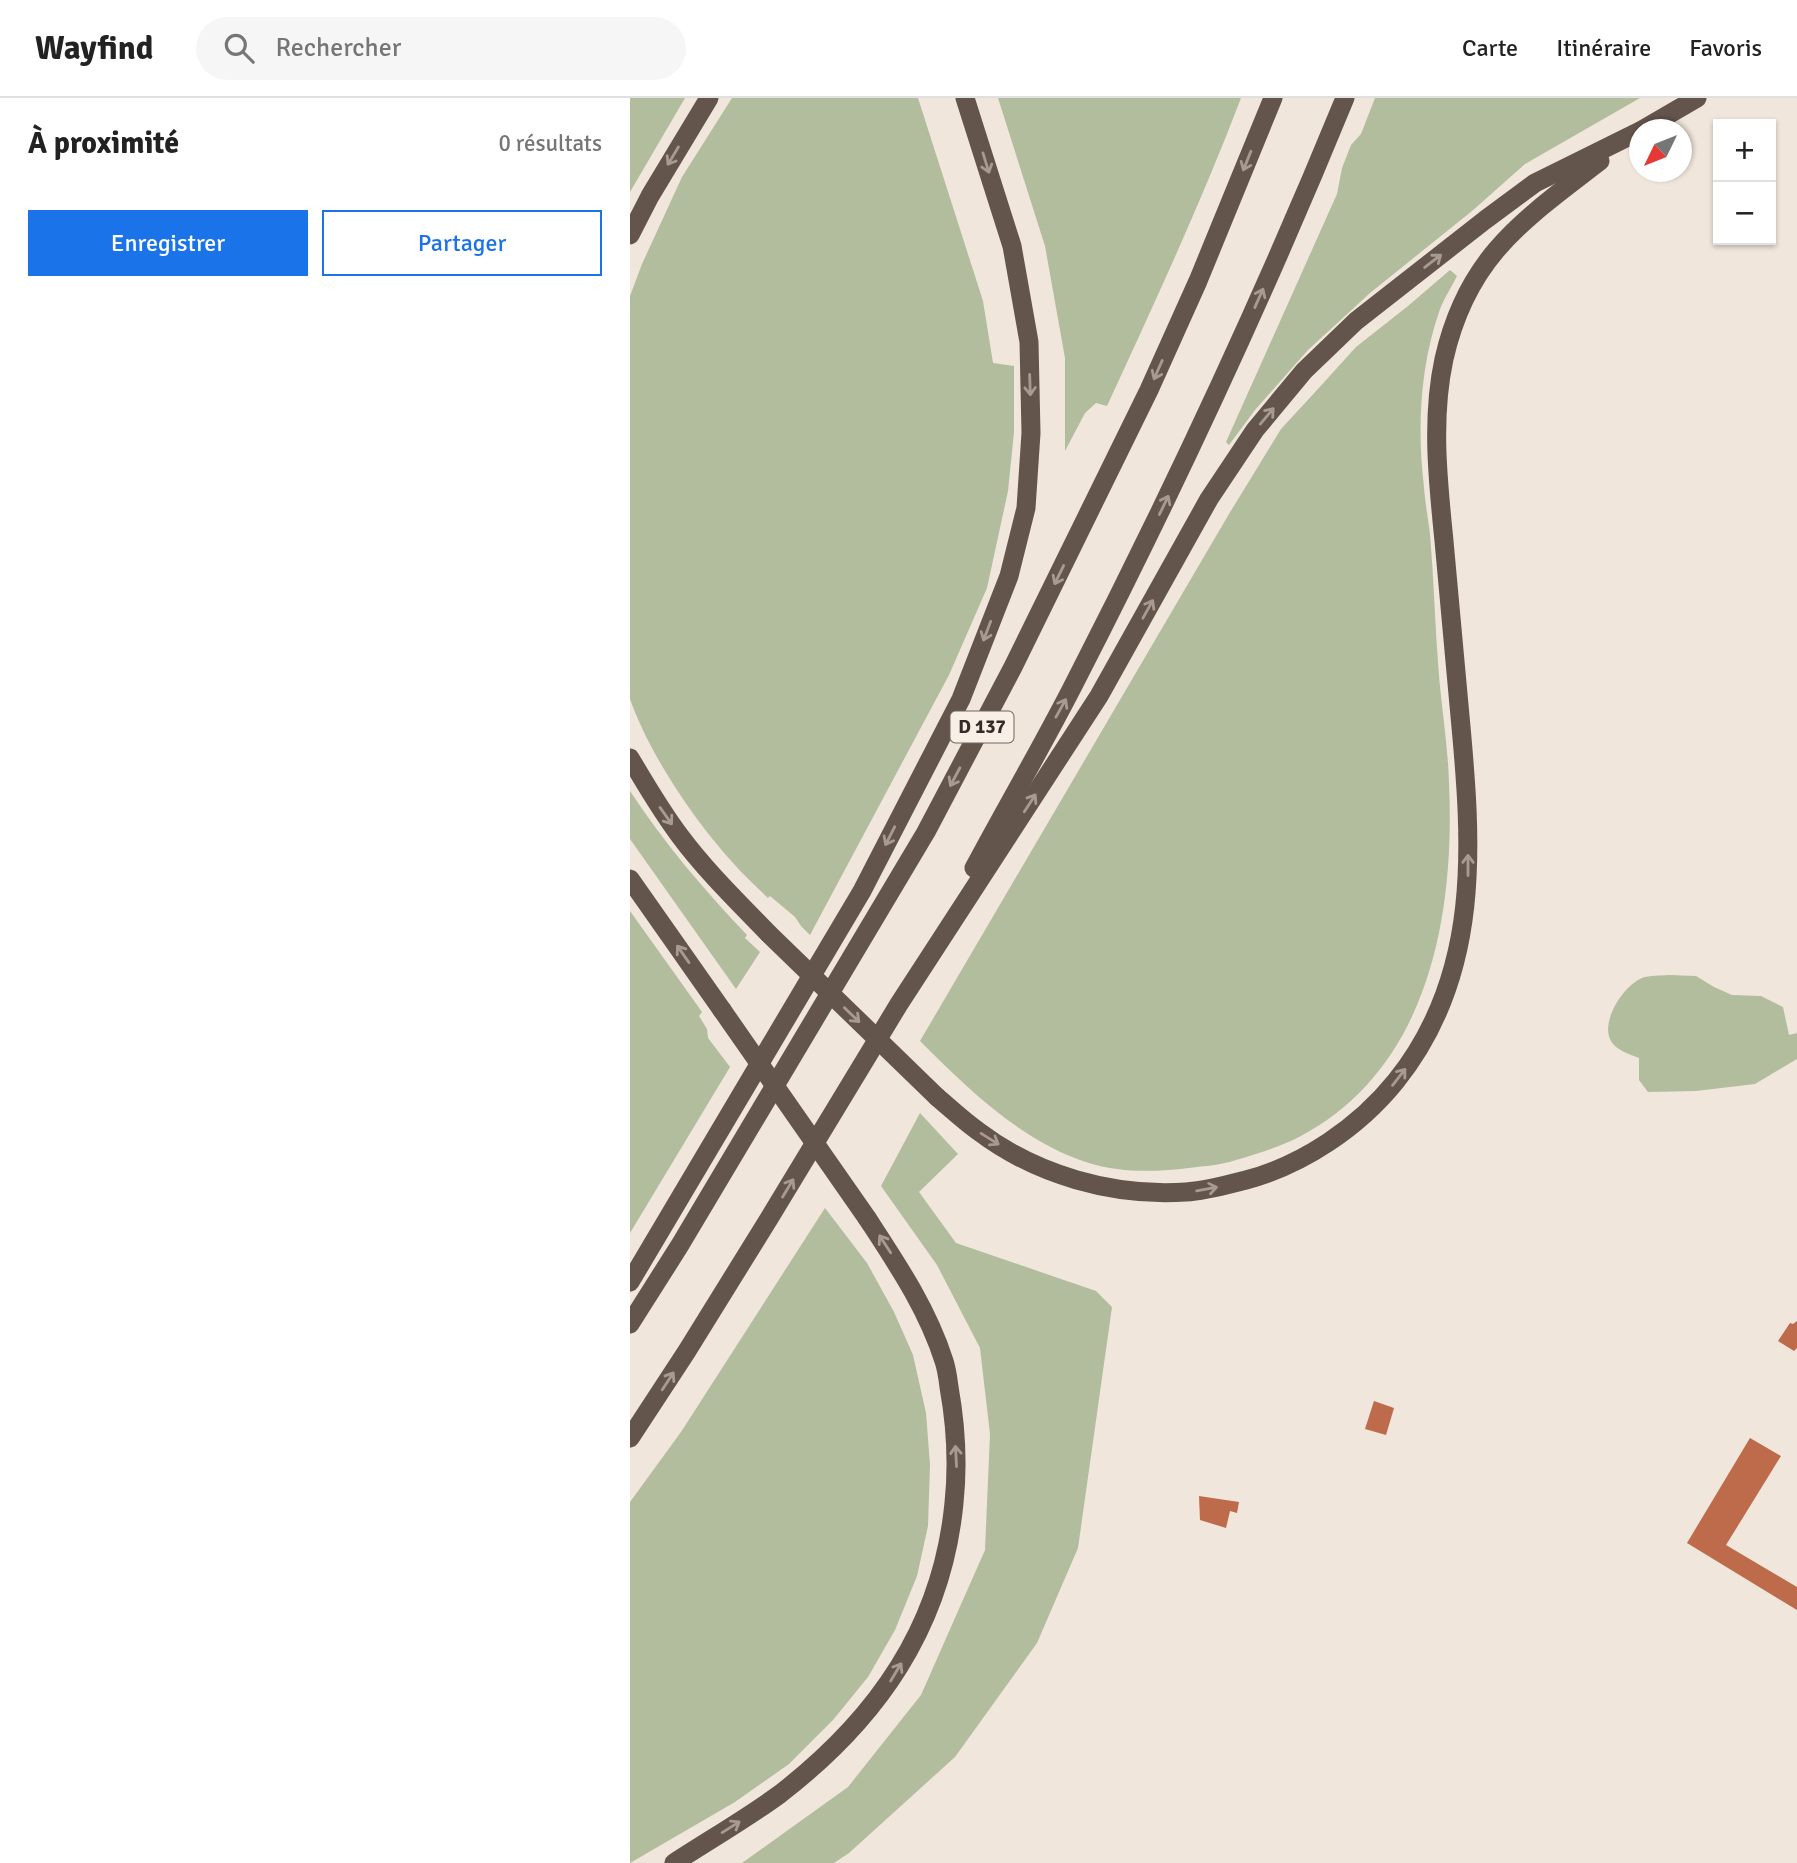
<!DOCTYPE html>
<html lang="fr">
<meta charset="utf-8">
<style>
:root{--surface:#fff;--page:#f6f6f6;--text:#222;--muted:#767676;--line:#e0e0e0;--accent:#1a73e8}
body{margin:0;font-family:Signika,sans-serif;background:var(--page);color:var(--text)}
.controls{position:absolute;right:21px;top:21px;display:grid;overflow:hidden;border-radius:0px;box-shadow:0 2px 5px #0004}
.controls button{width:63px;height:63px;display:grid;place-items:center;padding:0;border:0;border-bottom:2px solid var(--line);background:var(--surface);color:var(--text);font:35px sans-serif}
.compass{position:absolute;left:999px;top:21px;width:63px;height:63px;border-radius:50%;background:var(--surface);box-shadow:0 2px 5px #0004;rotate:227deg}
.list{margin:0;padding:0;list-style:none}
h2{display:flex;justify-content:space-between;align-items:center;height:91px;margin:0;padding:0 28px;font-size:30px}
h2 small{font-size:23px;font-weight:400;color:var(--muted)}
.actions{display:flex;gap:14px;padding:21px 28px}
.actions a{flex:1;padding:16px 0;border:2px solid var(--accent);border-radius:0px;text-align:center;font-size:24px;color:var(--accent)}
.actions .main{background:var(--accent);color:#fff}
.icon{flex:none;width:38px;height:38px;fill:none;stroke:currentColor;stroke-width:2;stroke-linecap:round;stroke-linejoin:round}
.map{position:relative;flex:none;width:1167px;height:1765px;overflow:hidden}
header{display:flex;align-items:center;gap:42px;box-sizing:border-box;height:98px;padding:0 35px;background:var(--surface);border-bottom:2px solid var(--line)}
header strong{font-size:33px}
nav{display:flex;gap:38px;margin-inline-start:auto;font-size:24px}
.search{width:490px;height:63px;background:var(--page);display:flex;align-items:center;gap:18px;box-sizing:border-box;padding:0 24px;border-radius:38px;color:var(--muted);font-size:26px}
main{display:flex}
aside{flex:1;background:var(--surface)}
.map>svg:first-child{display:block}
</style>
<header>
<strong>Wayfind</strong>
<div class="search"><svg class="icon" aria-label="search" viewBox="0 0 24 24"><circle cx="10" cy="10" r="6"/><path d="M15 15l6 6"/></svg>Rechercher</div>
<nav><a>Carte</a><a>Itinéraire</a><a>Favoris</a></nav>
</header>
<main>
<aside>
<h2>À proximité<small>0 résultats</small></h2>
<ul class="list">
</ul>
<div class="actions"><a class="main">Enregistrer</a><a>Partager</a></div>
</aside>
<div class="map">
<svg width="1167" height="1765" viewBox="0 0 1167 1765">
<rect width="100%" height="100%" fill="#f0e6db"/>
<g fill="#b1bd9c">
<path d="M0,0H55L0,94Z"/>
<path d="M102,0H288L353,203L363,265L384,268V334L378,393L357,490L319,577L180,837L171,828L165,819L140,798L138,800C127,789 114,778 104,766C63,721 20,657 0,601V198L12,166L52,79Z"/>
<path d="M368,0H611C571,105 524,206 477,308L466,305L455,315L435,353V260L415,148Z"/>
<path d="M745,0H1010L895,66L842,113L740,195L678,252L625,312L599,347L596,344L707,96L712,70L721,47L731,36Z"/>
<path d="M820,172L827,178C821,190 813,202 809,214C790,269 787,331 794,389C795,404 798,420 800,436C804,483 805,530 809,578C812,613 818,649 819,685C825,818 799,971 669,1039C649,1049 627,1056 606,1062C591,1067 575,1068 559,1070C526,1074 491,1075 459,1065C392,1044 338,991 290,943L599,416L651,331L687,292L726,249L778,208Z"/>
<path d="M0,693C34,745 74,792 117,837L115,840L130,854L106,891L0,741Z"/>
<path d="M0,813L72,914L69,918L77,931L78,940L100,969L0,1135Z"/>
<path d="M1039,877L1066,878L1084,889L1102,897L1131,898L1153,909L1159,937L1167,935V961L1125,986L1066,993L1018,994L1009,982V960C999,956 986,952 981,943C970,924 993,888 1012,880C1020,877 1030,878 1039,877Z"/>
<path d="M290,1015L328,1056L289,1094L326,1145L466,1193L482,1209L448,1450L407,1545L325,1659L219,1755L204,1765H112L218,1689L291,1597L355,1452L360,1336L350,1250L307,1167L251,1088Z"/>
<path d="M195,1110L237,1165L264,1214L283,1257L296,1315L300,1367L298,1428L287,1478L265,1532L238,1579L203,1622L159,1666L105,1704L0,1765V1404L51,1334Z"/>
</g>
<g fill="#bd6b4b">
<path d="M1167,1223V1250L1164,1253L1148,1243L1160,1225L1163,1226Z"/>
<path d="M744,1303L764,1310L756,1337L735,1331Z"/>
<path d="M1120,1340L1151,1358L1096,1447L1167,1489V1512L1057,1445Z"/>
<path d="M569,1398L609,1404L607,1415L600,1413L596,1430L570,1422Z"/>
</g>
<g fill="none" stroke-linecap="round" stroke-linejoin="round">
<g stroke="#64554c" stroke-width="19">
<path d="M1012,32L1067,0"/>
<path d="M0,137L20,98L79,0"/>
<path d="M0,660C16,687 31,713 50,738C76,773 108,804 138,835"/>
<path d="M344,770C377,708 413,647 445,584C543,393 634,198 715,0"/>
<path d="M0,781L92,912"/>
<path d="M307,999C320,1010 334,1023 348,1033C406,1077 483,1099 556,1094C576,1093 596,1087 616,1082C673,1067 729,1029 766,983C852,876 842,746 830,618C825,560 819,502 814,443C808,383 801,321 814,261C837,159 892,123 970,63"/>
<path d="M0,1184L232,793L331,601L379,478L396,410L401,335L399,244L382,148L335,0"/>
<path d="M0,1226L50,1147L296,734L383,569L519,292L568,183L643,0"/>
<path d="M0,1340L57,1253L140,1119L269,906L469,598L579,401L625,332L674,273L726,223L855,122L905,85L1010,33"/>
<path d="M44,1765C79,1742 116,1721 150,1696C247,1621 312,1529 324,1405C328,1367 326,1328 319,1289C318,1281 317,1272 314,1263C297,1210 267,1166 237,1120"/>
</g>
<g stroke="#64554c" stroke-width="19">
<path d="M138,835L307,999"/>
<path d="M92,912L237,1120"/>
</g>
</g>
<defs><path id="oneway-shaft" d="M-6 0H5M1.5-3L5.5 0L1.5 3" fill="none" stroke-width="1.6" stroke-linecap="round" stroke-linejoin="round" transform="scale(1.75)"/></defs>
<g stroke="#a79b91">
<use href="#oneway-shaft" transform="translate(43 58) rotate(121)"/>
<use href="#oneway-shaft" transform="translate(617 63) rotate(112)"/>
<use href="#oneway-shaft" transform="translate(356 65) rotate(73)"/>
<use href="#oneway-shaft" transform="translate(803 163) rotate(-38)"/>
<use href="#oneway-shaft" transform="translate(629 200) rotate(-66)"/>
<use href="#oneway-shaft" transform="translate(528 272) rotate(114)"/>
<use href="#oneway-shaft" transform="translate(400 287) rotate(88)"/>
<use href="#oneway-shaft" transform="translate(637 318) rotate(-50)"/>
<use href="#oneway-shaft" transform="translate(534 407) rotate(-64)"/>
<use href="#oneway-shaft" transform="translate(429 477) rotate(116)"/>
<use href="#oneway-shaft" transform="translate(518 511) rotate(-61)"/>
<use href="#oneway-shaft" transform="translate(357 533) rotate(111)"/>
<use href="#oneway-shaft" transform="translate(431 610) rotate(-61)"/>
<use href="#oneway-shaft" transform="translate(325 679) rotate(118)"/>
<use href="#oneway-shaft" transform="translate(400 705) rotate(-57)"/>
<use href="#oneway-shaft" transform="translate(36 718) rotate(55)"/>
<use href="#oneway-shaft" transform="translate(260 738) rotate(117)"/>
<use href="#oneway-shaft" transform="translate(838 767) rotate(-90)"/>
<use href="#oneway-shaft" transform="translate(53 856) rotate(-125)"/>
<use href="#oneway-shaft" transform="translate(222 917) rotate(44)"/>
<use href="#oneway-shaft" transform="translate(769 979) rotate(-52)"/>
<use href="#oneway-shaft" transform="translate(360 1041) rotate(32)"/>
<use href="#oneway-shaft" transform="translate(158 1090) rotate(-59)"/>
<use href="#oneway-shaft" transform="translate(577 1091) rotate(-10)"/>
<use href="#oneway-shaft" transform="translate(255 1146) rotate(-123)"/>
<use href="#oneway-shaft" transform="translate(38 1283) rotate(-57)"/>
<use href="#oneway-shaft" transform="translate(326 1358) rotate(-93)"/>
<use href="#oneway-shaft" transform="translate(266 1574) rotate(-59)"/>
<use href="#oneway-shaft" transform="translate(101 1729) rotate(-32)"/>
</g>
<g text-anchor="middle" dominant-baseline="central" stroke-width="7" stroke-linejoin="round" paint-order="stroke">
<rect fill="#f8f0e6" stroke="#6f6760" stroke-width="2" x="320.5" y="613.5" width="63" height="31" rx="5"/>
<g font-size="19" font-weight="bold" fill="#342c27">
<text x="352" y="629">D 137</text>
</g>
</g>
</svg>
<div class="controls">
<button>+</button>
<button>−</button>
</div>
<svg class="compass" viewBox="-18 -18 36 36"><path d="M0-13l5 13h-10z" fill="#e53935"/><path d="M0 13l5-13h-10z" fill="#767676"/></svg>
</div>
</main>
